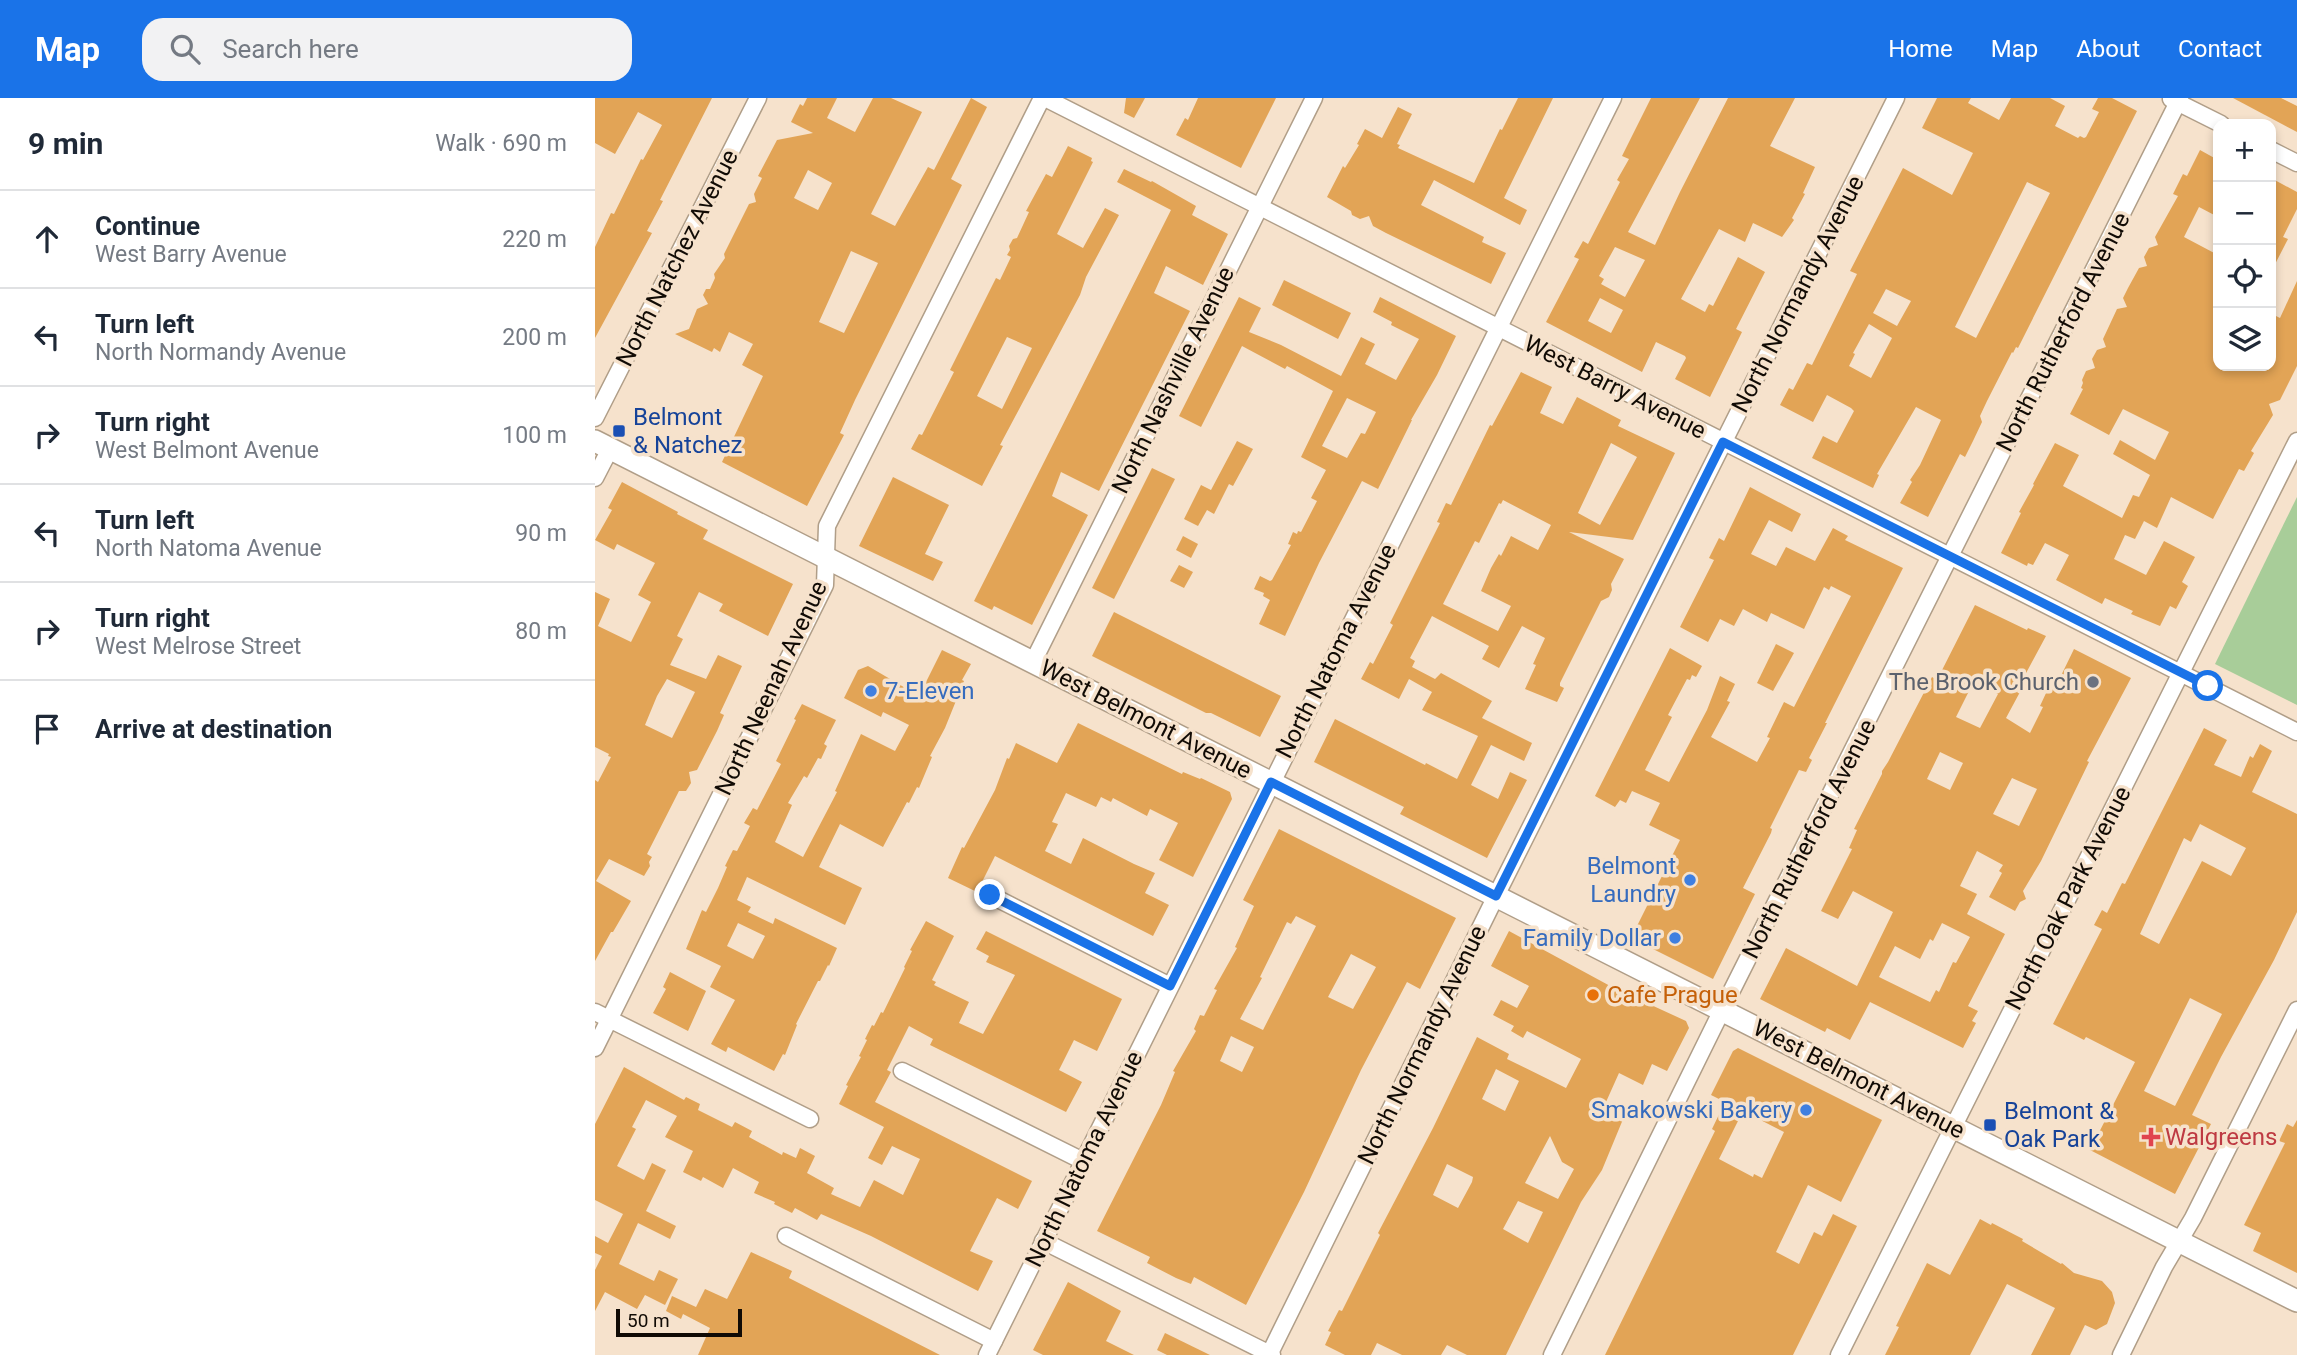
<!DOCTYPE html>
<meta charset="utf-8">
<style>
:root{--surface:#fff;--page:#f2f2f3;--text:#1f2937;--muted:#747a83;--line:#e0e1e3;--accent:#1a73e8}
body{margin:0;font-family:Roboto,sans-serif;background:var(--page);color:var(--text)}
.controls{position:absolute;right:21px;top:21px;display:grid;overflow:hidden;border-radius:14px;box-shadow:0 4px 10px #0003}
.controls button{width:63px;height:63px;display:grid;place-items:center;padding:0;border:0;border-bottom:2px solid var(--line);background:var(--surface);color:var(--text);font:35px sans-serif}
.scale{position:absolute;left:21px;bottom:18px;width:126px;box-sizing:border-box;padding-left:7px;border:4px solid #110b05;border-top:0;font-size:19px;line-height:24px;white-space:nowrap;color:#110b05;-webkit-text-stroke:5px #f6e2cc;paint-order:stroke}
.stop{position:absolute;width:21px;height:21px;margin:-16px;border:5px solid #1a73e8;border-radius:50%;background:#fff}
.stop.end{background:#1a73e8;border-color:#fff;box-shadow:0 2px 7px #0008}
.list{margin:0;padding:0;list-style:none}
h2{display:flex;justify-content:space-between;align-items:center;height:91px;margin:0;padding:0 28px;font-size:30px}
h2 small{font-size:23px;font-weight:400;color:var(--muted)}
.list li{display:grid;grid-template-columns:46px 1fr auto;gap:21px;align-items:center;box-sizing:border-box;height:98px;padding:0 28px;border-top:2px solid var(--line)}
.list b{display:block;font-size:26px;white-space:nowrap}
.list p{margin:0;font-size:23px;white-space:nowrap;color:var(--muted)}
.list em{font-size:23px;font-style:normal;color:var(--muted)}
.icon{flex:none;width:38px;height:38px;fill:none;stroke:currentColor;stroke-width:2;stroke-linecap:round;stroke-linejoin:round}
.map{position:relative;flex:none;width:1702px;height:1257px;overflow:hidden}
header{display:flex;align-items:center;gap:42px;box-sizing:border-box;height:98px;padding:0 35px;background:var(--accent);color:#fff}
header strong{font-size:33px}
nav{display:flex;gap:38px;margin-inline-start:auto;font-size:24px}
.search{width:490px;height:63px;background:var(--page);display:flex;align-items:center;gap:18px;box-sizing:border-box;padding:0 24px;border-radius:21px;color:var(--muted);font-size:26px}
main{display:flex}
aside{flex:1;background:var(--surface)}
.map>svg:first-child{display:block}
</style>
<header>
<strong>Map</strong>
<div class="search"><svg class="icon" aria-label="search" viewBox="0 0 24 24"><circle cx="10" cy="10" r="6"/><path d="M15 15l6 6"/></svg>Search here</div>
<nav><a>Home</a><a>Map</a><a>About</a><a>Contact</a></nav>
</header>
<main>
<aside>
<h2>9 min<small>Walk · 690 m</small></h2>
<ul class="list">
<li><svg class="icon" aria-label="ahead" viewBox="0 0 24 24"><path d="M12 20V5M6 11l6-6 6 6"/></svg><div><b>Continue</b><p>West Barry Avenue</p></div><em>220 m</em></li>
<li><svg class="icon" aria-label="left" viewBox="0 0 24 24"><path d="M17 20v-9H6M10 6l-5 5 5 5"/></svg><div><b>Turn left</b><p>North Normandy Avenue</p></div><em>200 m</em></li>
<li><svg class="icon" aria-label="right" viewBox="0 0 24 24"><path d="M7 20v-9h11M14 6l5 5-5 5"/></svg><div><b>Turn right</b><p>West Belmont Avenue</p></div><em>100 m</em></li>
<li><svg class="icon" aria-label="left" viewBox="0 0 24 24"><path d="M17 20v-9H6M10 6l-5 5 5 5"/></svg><div><b>Turn left</b><p>North Natoma Avenue</p></div><em>90 m</em></li>
<li><svg class="icon" aria-label="right" viewBox="0 0 24 24"><path d="M7 20v-9h11M14 6l5 5-5 5"/></svg><div><b>Turn right</b><p>West Melrose Street</p></div><em>80 m</em></li>
<li><svg class="icon" aria-label="arrive" viewBox="0 0 24 24"><path d="M6 21V4h12l-3 4 3 4H6"/></svg><div><b>Arrive at destination</b></div></li>
</ul>
</aside>
<div class="map">
<svg width="1702" height="1257" viewBox="0 0 1702 1257">
<rect width="100%" height="100%" fill="#f6e2cc"/>
<path fill="#a8cd99" d="M1702,399V607L1620,566Z"/>
<g fill="#e2a456" fill-rule="evenodd">
<path d="M0,0H117L65,102L68,103L52,133L57,135L0,240V149L16,115L19,116L46,61L48,62L67,27L43,14L20,56L0,45Z"/>
<path d="M212,0H242L232,20L260,34L278,0H296L327,14L276,116L300,128L333,69L339,72L376,0L392,9L356,81L367,87L260,302L245,335L249,337L212,408L127,364L168,278L147,267L158,246L134,234L125,254L119,250L117,254L80,236L94,231L102,211L113,206L108,197L111,191H115L120,180L119,176L130,160L129,156L154,106L161,104L159,96L167,80L163,78L182,42L218,35L196,24L205,6L208,8ZM213,72L237,85L223,112L199,100ZM256,153L283,165L249,235L224,224Z"/>
<path d="M531,0H550L539,20L529,15Z"/>
<path d="M603,0H681L646,70L581,37L590,20L593,22Z"/>
<path d="M923,0H958L909,100L932,112L925,127L839,82L826,107L889,139L887,144L911,155L896,186L791,135L778,128L774,118L765,121L757,117L756,113L732,99L748,68L750,70L764,47L762,46L770,31L787,40L803,9L817,16L802,46L805,47L803,50L879,85L905,31L907,32Z"/>
<path d="M1056,0H1105L1033,134L1060,147L1085,94L1133,0H1200L1175,48L1220,69L1208,95L1210,96L1197,120L1199,122L1187,139L1158,125L1150,144L1124,131L1086,201L1110,214L1114,206L1118,208L1143,159L1170,174L1141,231L1147,234L1115,299L1080,281L1091,260L1090,258L1061,244L1047,274L951,224L984,161L979,159L988,143L993,146L1025,84L1022,82L1034,61L1027,58ZM1020,149L1050,162L1030,199L1006,186L1009,181L1004,178ZM1005,200L1028,212L1016,235L993,223Z"/>
<path d="M1342,0H1376L1373,5L1404,22L1416,0H1455L1470,8L1460,28L1483,40L1485,38L1489,40L1491,39L1504,14L1497,11L1503,0H1517L1542,13L1423,250L1421,249L1418,255L1417,254L1392,303L1385,318L1387,324L1378,343L1370,359L1365,356L1333,419L1305,405L1317,384L1315,382L1325,367L1346,322L1321,309L1282,376L1284,377L1278,390L1217,360L1228,338L1242,345L1259,313L1256,310L1232,297L1218,324L1185,307L1194,290L1198,292L1212,265L1217,267L1262,176L1255,173L1308,70L1357,97L1378,55L1327,30ZM1432,84L1455,95L1381,240L1360,229ZM1291,191L1316,203L1302,228L1278,215ZM1274,226L1297,240L1276,280L1254,268L1260,256L1258,255Z"/>
<path d="M1638,0H1686L1702,8V34Z"/>
<path d="M473,48L497,60L496,63L498,64L462,136L488,150L510,110L524,117L491,179L485,197L405,347L408,348L387,388L316,351L324,336L327,337L359,274L355,272L401,180L405,182L416,159L412,157L415,152L414,148L418,141L422,140L434,114L431,113L451,76L457,79ZM412,239L437,250L407,311L382,298Z"/>
<path d="M1605,52L1623,62V119L1604,109L1589,139L1623,157V268H1676V228L1681,218L1685,220L1702,183V268L1685,302L1674,306L1678,317L1656,353L1659,355L1649,373L1644,371L1618,421L1576,399L1562,430L1549,423L1540,441L1530,437L1519,461L1551,477L1569,443L1600,459L1587,484L1593,488L1581,511L1575,508L1565,528L1536,516L1538,513L1510,500L1507,506L1461,482L1474,457L1450,445L1438,467L1433,465L1432,468L1406,455L1426,415L1424,414L1439,387L1438,386L1460,345L1484,357L1468,388L1527,420L1538,397L1544,399L1555,377L1518,356L1525,342L1560,362L1574,334L1528,311L1514,337L1475,316L1488,291L1486,290L1488,285L1487,282L1491,273L1500,270L1497,261L1502,252L1511,249L1508,241L1522,211L1532,209L1528,200L1533,190L1544,170L1552,168L1549,159L1554,150L1563,147L1560,139L1583,98L1578,96L1588,76L1592,78Z"/>
<path d="M529,71L556,84L557,83L601,108L597,117L633,136L608,187L571,168L559,195L595,213L504,393L466,374L457,398L493,417L437,527L399,508L397,512L379,503L576,112L522,84Z"/>
<path d="M1676,80L1702,94V111L1688,139L1693,141L1676,174Z"/>
<path d="M689,182L756,215L743,241L677,207Z"/>
<path d="M644,199L666,210L654,234L686,247L746,278L766,239L780,246L770,266L801,282L824,241L796,227L797,224L778,214L785,199L861,238L842,277L816,322H817L783,391L767,383L724,465L690,538L664,526L675,502L668,498L669,495L659,491L665,478L675,483L677,482L696,447L693,446L698,434L702,436L703,433L706,434L722,403L716,400L731,372L706,359L738,293L692,268L690,271L647,248L606,329L584,318ZM752,300L781,314L770,336L766,335L752,360L727,348Z"/>
<path d="M926,274L957,289L945,315L968,326L982,299L1026,322L1023,328L1080,355L1038,442L974,434L1029,461L1016,486L1017,492L1014,499L1006,503L965,585V588L969,590L962,604L930,591L941,567L938,566L950,540L927,528L904,570L887,561L894,548L837,518L815,560L820,563L817,569L840,581L846,575L897,603L887,620L937,645L929,663L896,647L876,687L903,701L915,674L932,682L892,760L805,716L809,709L719,664L740,621L830,667L831,665L862,681L883,638L827,612L837,594L814,581L804,601L766,581L775,564L778,566L798,527L795,525L845,425L842,424L851,405L856,407L895,327L897,328ZM1016,345L1042,359L1005,427L983,415ZM908,402L956,427L943,452L916,438L906,458L904,456L896,470L886,493L916,508L903,533L848,506L880,443L884,445L904,405L906,406Z"/>
<path d="M642,343L658,351L638,388L634,386L619,416L612,412L603,428L589,421L606,387L616,392Z"/>
<path d="M557,370L580,381L519,501L497,490Z"/>
<path d="M298,379L354,407L330,456L348,464L338,483L264,448Z"/>
<path d="M27,384L83,414L82,416L113,432L108,441L198,486L173,538L124,513L128,506L104,494L82,538L88,541L75,567L111,581L123,557L147,568L125,615L129,617L122,633L102,672L94,674L96,685L91,693H84L52,756L57,759L54,764L55,768L49,778L14,761L1,783L36,803L18,834H16L0,863V682L3,684L16,659L13,658L14,656L0,649V494L15,501L3,528L36,544L56,504L43,497L60,465L22,446L19,452L0,442L17,412L13,410ZM72,581L100,594L77,640L50,627L62,598Z"/>
<path d="M1155,389L1206,416L1197,434L1174,422L1156,456L1181,468L1191,449L1220,463L1238,430L1253,438L1250,442L1308,470L1230,625H1232L1214,660L1217,662L1211,674L1204,672L1175,730L1177,731L1176,735L1148,790L1160,796L1118,881L1036,840L1085,742L1054,727L1065,705L1037,693L1031,705L1025,702L1020,709L1000,698L1075,550L1107,568L1101,579L1097,577L1095,582L1092,581L1073,617L1077,619L1050,672L1074,684L1112,612L1125,578L1140,586L1132,603L1135,604L1116,639L1162,664L1175,640L1172,639L1189,604L1199,609L1243,523L1256,498L1236,488L1234,492L1229,489L1209,531L1176,515L1172,524L1148,511L1139,528L1125,521L1113,544L1085,529L1119,462L1114,460L1124,440L1129,443Z"/>
<path d="M588,438L603,446L596,460L581,452Z"/>
<path d="M584,467L598,474L589,490L575,483Z"/>
<path d="M1380,507L1432,532L1433,530L1451,538L1422,592L1425,594L1411,620L1435,635L1448,609L1445,608L1452,593L1454,594L1458,586L1461,588L1479,551L1536,580L1492,663L1494,664L1446,763L1428,793L1431,801L1425,804L1420,813L1394,799L1407,775L1404,773L1408,767L1382,753L1365,788L1382,796L1372,816L1410,836L1373,908L1383,913L1377,923L1381,925L1368,950L1275,904L1255,942L1232,930L1230,934L1165,901L1191,850L1262,888L1298,814L1258,793L1243,821L1226,813L1257,751L1254,750L1262,732L1259,731L1287,676V673L1293,664L1337,579L1342,582ZM1379,583L1403,596L1385,630L1361,619ZM1345,654L1368,665L1355,692L1332,681ZM1417,680L1442,691L1424,728L1398,716ZM1347,825L1375,839L1361,865L1358,864L1344,894L1341,892L1335,904L1284,879L1300,848L1325,861L1335,841L1338,843Z"/>
<path d="M519,514L686,598L665,639L616,615H611L497,558Z"/>
<path d="M1181,546L1199,555L1178,593L1162,585Z"/>
<path d="M347,552L376,566L367,582L369,583L350,630L335,658L337,659L324,690L322,689L314,705L312,704L288,749L245,726L224,769L267,790L250,827L152,779L142,802L156,809L153,814L178,826L180,820L242,850L234,868L233,867L225,883H223L201,926L202,927L190,957L188,956L179,973L133,949L131,954L116,946L140,902L115,889L126,868L91,851L107,812L111,814L123,790L132,769L130,768L138,752L142,753L155,728L149,725L158,710L162,712L186,666L181,663L201,622L199,621L207,606L241,622L229,646L232,648L226,661L223,660L212,680L209,678L193,705L197,707L180,744L208,759L242,694L240,693L266,636L300,653L314,627L288,614L286,619L249,600L263,572L273,568L324,598ZM143,825L170,838L158,861L132,848Z"/>
<path d="M483,625L587,676L588,674L605,681L606,680L635,694L637,701L598,779L564,762L583,725L555,711L552,718L518,700L516,704L506,699L501,709L471,695L457,724L463,726L450,753L476,766L488,740L539,766L560,775L550,795L574,807L558,838L400,758L382,794L353,780L367,749L369,750L377,735L400,692L412,660L414,661L421,645L462,665Z"/>
<path d="M1609,630L1632,642L1619,667L1646,679L1655,658L1658,660L1665,646L1677,653L1657,694L1702,716V814L1679,862L1626,959L1597,1017L1616,1026L1580,1096L1495,1052L1540,964L1491,939L1489,942L1458,926L1507,831L1499,827L1507,812L1512,815L1527,785L1530,786ZM1605,726L1651,750L1636,778L1607,763L1564,846L1545,836L1589,740L1596,744ZM1595,900L1627,916L1580,1008L1549,993Z"/>
<path d="M684,731L861,820L825,891L812,884L766,972L709,1094L651,1207L599,1179L596,1186L581,1180L552,1165L555,1159L502,1133L566,1007L580,974L578,973L601,933L599,931L605,917L609,918L622,892L619,891L642,850L640,849L659,808L648,802ZM701,818L721,828L668,932L645,921L667,880L665,879L692,824L696,826ZM756,856L781,869L758,911L733,899ZM636,938L659,949L647,974L625,963Z"/>
<path d="M331,823L359,838L337,882L341,884L339,887L374,904L364,925L388,936L420,877L391,864L394,858L381,851L391,833L527,901L502,953L479,942L464,972L487,984L471,1014L335,947L338,941L314,928L292,972L296,974L280,1004L437,1083L423,1111L402,1100L375,1153L398,1163L383,1193L276,1138L226,1116L222,1122L200,1110L197,1115L179,1106L180,1104L159,1095L164,1084L138,1070L128,1090L108,1079L106,1083L88,1074L98,1053L70,1039L82,1018L51,1002L37,1029L41,1031L22,1068L49,1082L57,1065L71,1072L51,1113L81,1128L75,1141L43,1125L24,1166L59,1183L64,1172L83,1181L70,1207L50,1197L42,1211L10,1194L0,1213V1172L7,1158L0,1155V1138L13,1145L28,1116L0,1102V1026L29,969L89,1002L91,999L105,1006L103,1012L137,1029L140,1024L157,1033L154,1039L187,1057L188,1054L201,1060L205,1050L220,1058L212,1075L239,1090L236,1096L265,1109L279,1082L308,1097L325,1061L297,1048L287,1067L273,1060L289,1029L244,1006L253,988L251,987L266,959L264,958L272,942L270,941L277,927L279,928L286,914L288,915L310,870L309,869L317,853L315,852Z"/>
<path d="M914,833L1017,889L1091,923L1094,930L1072,973L1057,966L1048,987L1024,975L1011,1004L1031,1014L1007,1072L986,1104L911,1257H872L852,1247L846,1257H807L782,1245L776,1257H750L730,1247L736,1234L733,1233L744,1212L747,1213L785,1137L783,1135L838,1030L882,939L914,956L912,961L971,990L986,961L932,933L928,940L916,933L919,928L898,917L906,902L922,910L934,888L896,868ZM901,971L924,983L910,1013L887,1001ZM955,1038L967,1064L979,1071L963,1101L930,1085ZM852,1066L878,1079L877,1084L863,1110L838,1097ZM923,1103L948,1114L933,1145L908,1131Z"/>
<path d="M75,874L111,893L93,933L58,915L71,891L68,889Z"/>
<path d="M1143,950L1287,1022L1246,1104L1213,1087L1181,1154L1204,1166L1219,1134L1227,1138L1238,1116L1262,1128L1198,1257H1010L1120,1033L1117,1031L1130,1004L1116,997L1138,953ZM1148,1013L1189,1034L1167,1080L1159,1076L1158,1079L1124,1061Z"/>
<path d="M1702,1022V1175L1658,1153L1666,1135L1649,1127L1690,1045L1684,1043L1692,1026L1698,1029Z"/>
<path d="M1385,1121L1396,1127L1397,1125L1428,1141L1427,1143L1466,1166L1467,1165L1479,1175L1507,1183L1517,1194L1520,1205L1512,1226L1501,1232L1490,1227L1475,1257H1436L1460,1210L1412,1186L1375,1257H1290L1304,1229L1301,1228L1332,1165L1355,1177Z"/>
<path d="M156,1154L197,1173L194,1180L345,1257H103L115,1230L88,1216L86,1221L71,1213L77,1198L101,1209L110,1191L132,1201Z"/>
<path d="M473,1184L526,1213L511,1243L539,1257H448L438,1252Z"/>
<path d="M570,1235L615,1257H572L562,1252Z"/>
</g>
<g fill="none" stroke-linecap="round" stroke-linejoin="round">
<defs>
<g id="minor">
<path d="M450,0L1702,634"/>
<path d="M1576,1L1626,26"/>
<path d="M1676,52L1702,65"/>
<path d="M0,320L163,0"/>
<path d="M0,380L15,351"/>
<path d="M438,564L719,0"/>
<path d="M395,797L575,888"/>
<path d="M0,914L215,1021"/>
<path d="M0,950L230,487L232,428L447,0"/>
<path d="M307,973L488,1063"/>
<path d="M191,1138L399,1243"/>
<path d="M448,1143L677,1257"/>
<path d="M392,1257L1018,0"/>
<path d="M674,1257L901,798L1301,0"/>
<path d="M957,1257L1127,912L1585,0"/>
<path d="M1244,1257L1702,343"/>
<path d="M1526,1257L1569,1169L1598,1120L1702,912"/>
</g>
<path id="major" d="M0,343L1702,1203"/>
</defs>
<use href="#minor" stroke="#b09e88" stroke-width="19"/>
<use href="#major" stroke="#b09e88" stroke-width="24"/>
<use href="#minor" stroke="#fff" stroke-width="16"/>
<use href="#major" stroke="#fff" stroke-width="21"/>
</g>
<g fill="none" stroke-linecap="round" stroke-linejoin="round">
<path stroke="#1a73e8" stroke-width="9" d="M395,797L575,888L676,684L901,798L1128,344L1613,588"/>
</g>
<g fill="#1a4fb4" stroke="#f6e2cc" stroke-width="2.5">
<rect x="17" y="326" width="14" height="14" rx="3.5"/>
<rect x="1388" y="1020" width="14" height="14" rx="3.5"/>
</g>
<circle fill="#6b7280" stroke="#f6e2cc" stroke-width="2.5" cx="1498" cy="584" r="7"/>
<g fill="#3f7fe0" stroke="#f6e2cc" stroke-width="2.5">
<circle cx="276" cy="593" r="7"/>
<circle cx="1095" cy="782" r="7"/>
<circle cx="1080" cy="840" r="7"/>
<circle cx="1211" cy="1012" r="7"/>
</g>
<circle fill="#e8710a" stroke="#f6e2cc" stroke-width="2.5" cx="998" cy="897" r="7"/>
<path fill="#e0444e" stroke="#f6e2cc" stroke-width="2.5" d="M1552.5 1028.5h7v7h7v7h-7v7h-7v-7h-7v-7h7z"/>
<g text-anchor="middle" dominant-baseline="central" stroke-width="7" stroke-linejoin="round" paint-order="stroke">
<g font-size="24" fill="#110b05" stroke="#f6e2cc">
<text transform="translate(82 160) rotate(-63)">North Natchez Avenue</text>
<text transform="translate(1203 196) rotate(-63)">North Normandy Avenue</text>
<text transform="translate(1468 234) rotate(-63)">North Rutherford Avenue</text>
<text transform="translate(578 282) rotate(-64)">North Nashville Avenue</text>
<text transform="translate(1020 289) rotate(27)">West Barry Avenue</text>
<text transform="translate(741 553) rotate(-63)">North Natoma Avenue</text>
<text transform="translate(176 590) rotate(-65)">North Neenah Avenue</text>
<text transform="translate(551 621) rotate(27)">West Belmont Avenue</text>
<text transform="translate(1214 741) rotate(-63)">North Rutherford Avenue</text>
<text transform="translate(1473 800) rotate(-63)">North Oak Park Avenue</text>
<text transform="translate(827 947) rotate(-64)">North Normandy Avenue</text>
<text transform="translate(1264 981) rotate(27)">West Belmont Avenue</text>
<text transform="translate(489 1061) rotate(-64)">North Natoma Avenue</text>
</g>
<g font-size="24" fill="#164399" stroke="#f6e2cc" text-anchor="start">
<text x="38" y="319">Belmont<tspan x="38" dy="28">&amp; Natchez</tspan></text>
<text x="1409" y="1013">Belmont &amp;<tspan x="1409" dy="28">Oak Park</tspan></text>
</g>
<g font-size="24" fill="#5b616d" stroke="#f6e2cc" text-anchor="end">
<text x="1484" y="584">The Brook Church</text>
</g>
<g font-size="24" fill="#366cbe" stroke="#f6e2cc" text-anchor="end">
<text x="290" y="593" text-anchor="start">7-Eleven</text>
<text x="1081" y="768">Belmont<tspan x="1081" dy="28">Laundry</tspan></text>
<text x="1066" y="840">Family Dollar</text>
<text x="1197" y="1012">Smakowski Bakery</text>
</g>
<g font-size="24" fill="#c56008" stroke="#f6e2cc" text-anchor="start">
<text x="1012" y="897">Cafe Prague</text>
</g>
<g font-size="24" fill="#be3a42" stroke="#f6e2cc" text-anchor="start">
<text x="1570" y="1039">Walgreens</text>
</g>
</g>
</svg>
<div class="controls">
<button>+</button>
<button>−</button>
<button><svg class="icon" aria-label="locate" viewBox="0 0 24 24"><circle cx="12" cy="12" r="6"/><path d="M12 2v4M12 18v4M2 12h4M18 12h4"/></svg></button>
<button><svg class="icon" aria-label="layers" viewBox="0 0 24 24"><path d="M12 4l9 5-9 5-9-5zM3 14l9 5 9-5"/></svg></button>
</div>
<div class="scale">50 m</div>
<div class="stop" style="left:1613px;top:588px"></div>
<div class="stop end" style="left:395px;top:797px"></div>
</div>
</main>
